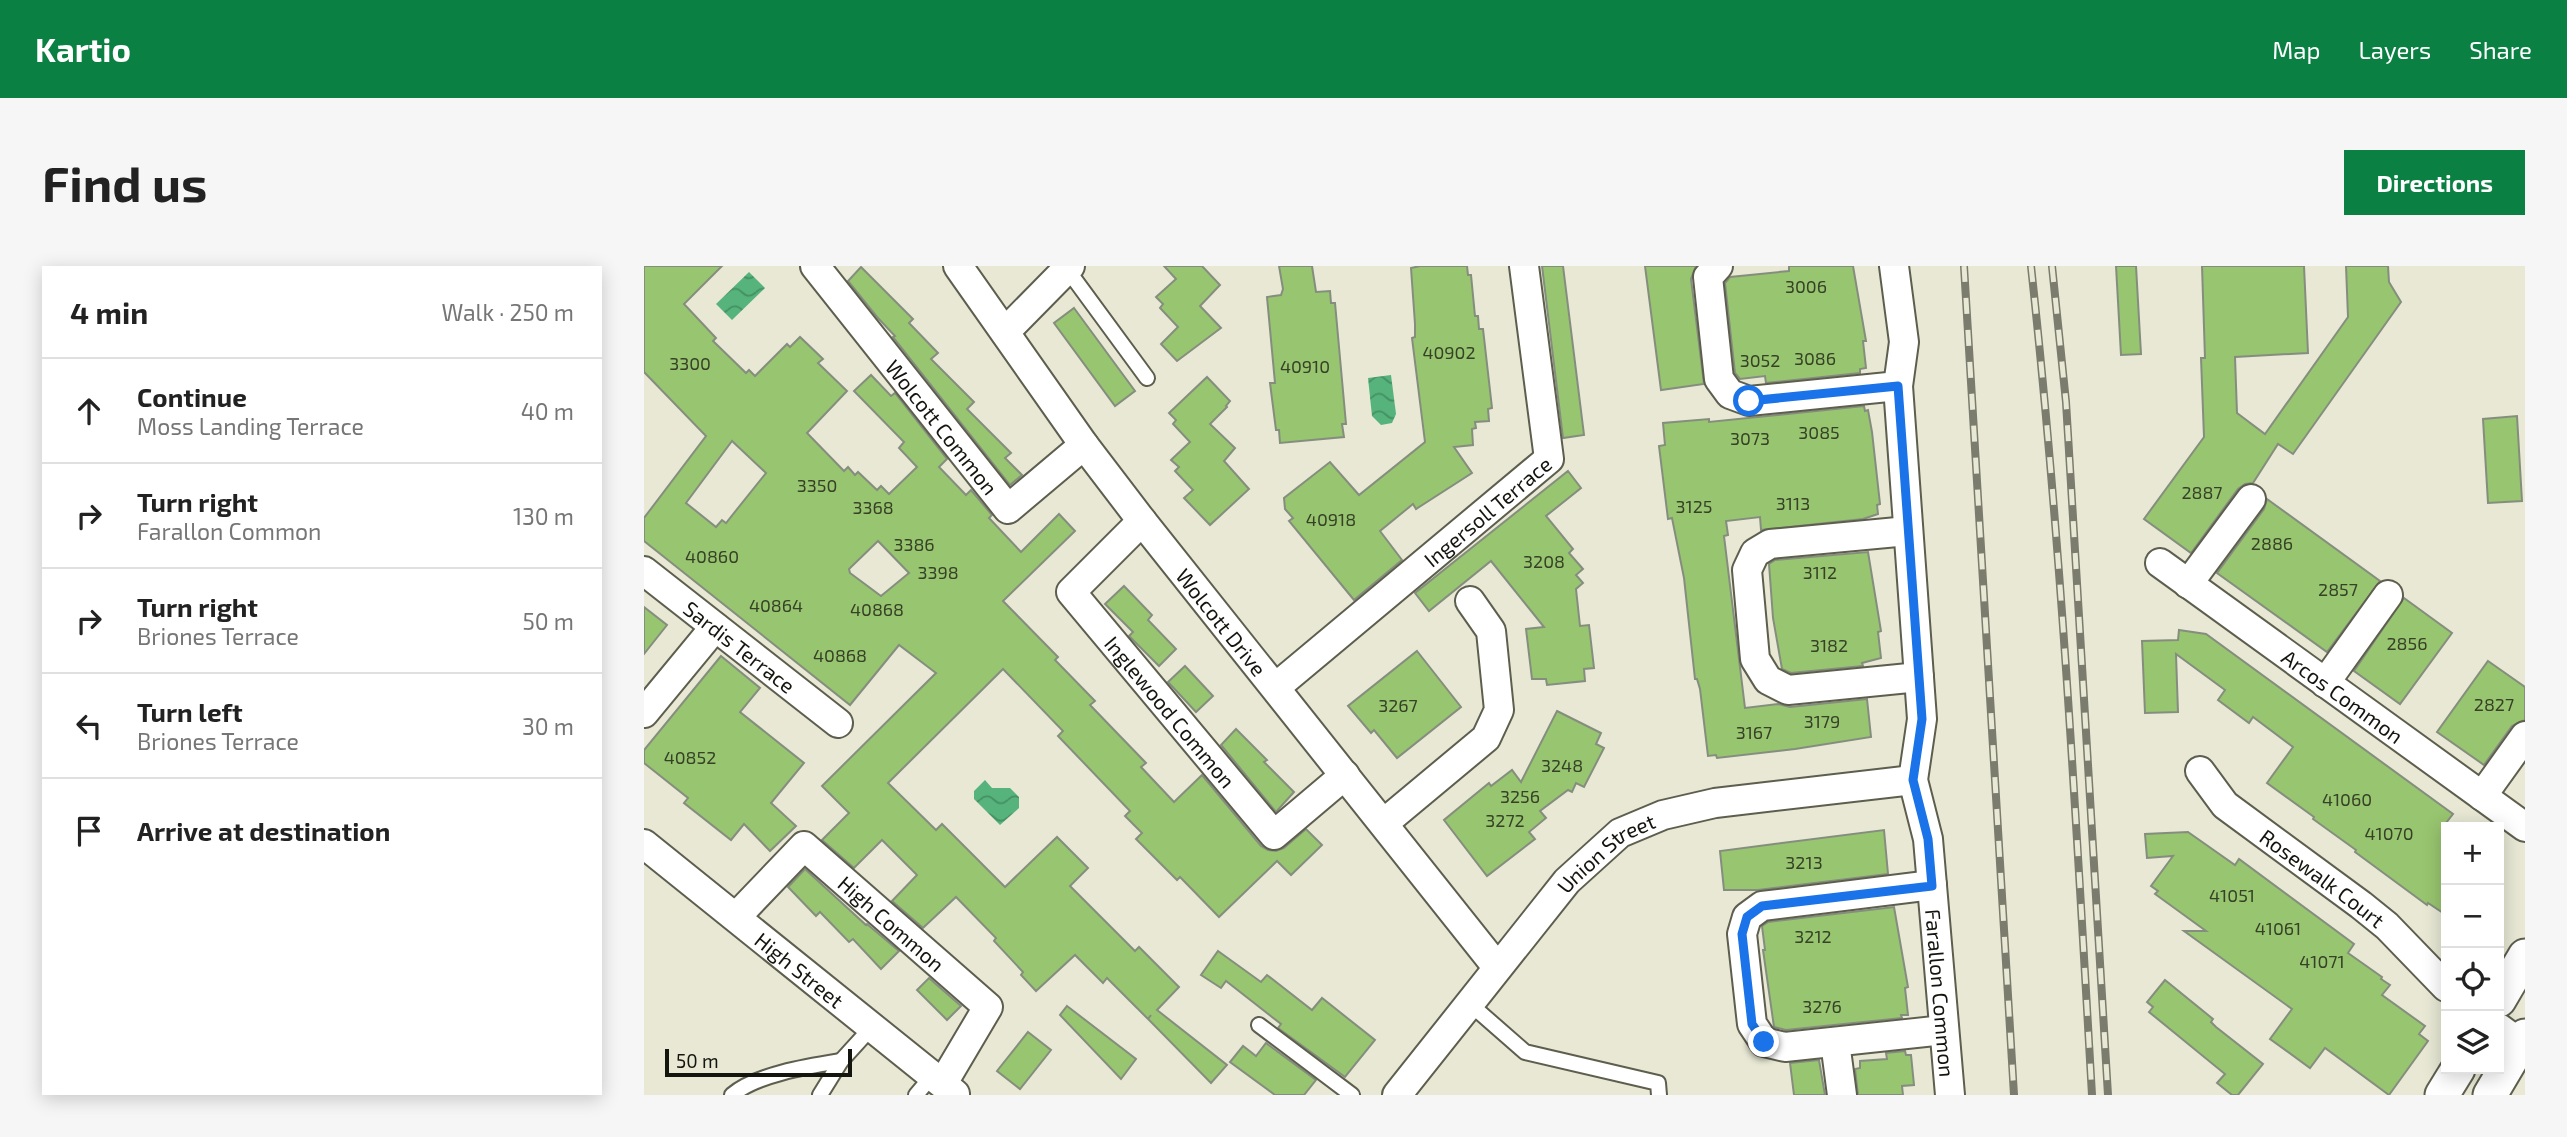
<!DOCTYPE html>
<meta charset="utf-8">
<style>
:root{--surface:#fff;--page:#f6f6f6;--text:#222;--muted:#767676;--line:#e0e0e0;--accent:#0b8043}
body{margin:0;font-family:"Exo 2",sans-serif;background:var(--page);color:var(--text)}
.controls{position:absolute;right:21px;bottom:21px;display:grid;overflow:hidden;border-radius:0px;box-shadow:0 4px 18px #0003}
.controls button{width:63px;height:63px;display:grid;place-items:center;padding:0;border:0;border-bottom:2px solid var(--line);background:var(--surface);color:var(--text);font:35px sans-serif}
.scale{position:absolute;left:21px;bottom:18px;width:187px;box-sizing:border-box;padding-left:7px;border:4px solid #15150f;border-top:0;font-size:19px;line-height:24px;white-space:nowrap;color:#15150f;-webkit-text-stroke:5px #e8e8d5;paint-order:stroke}
.stop{position:absolute;width:21px;height:21px;margin:-16px;border:5px solid #1a73e8;border-radius:50%;background:#fff}
.stop.end{background:#1a73e8;border-color:#fff;box-shadow:0 2px 7px #0008}
.list{margin:0;padding:0;list-style:none}
h2{display:flex;justify-content:space-between;align-items:center;height:91px;margin:0;padding:0 28px;font-size:30px}
h2 small{font-size:23px;font-weight:400;color:var(--muted)}
.list li{display:grid;grid-template-columns:46px 1fr auto;gap:21px;align-items:center;box-sizing:border-box;height:105px;padding:0 28px;border-top:2px solid var(--line)}
.list b{display:block;font-size:26px;white-space:nowrap}
.list p{margin:0;font-size:23px;white-space:nowrap;color:var(--muted)}
.list em{font-size:23px;font-style:normal;color:var(--muted)}
.icon{flex:none;width:38px;height:38px;fill:none;stroke:currentColor;stroke-width:2;stroke-linecap:round;stroke-linejoin:round}
.map{position:relative;flex:none;width:1881px;height:829px;overflow:hidden;border-radius:0px}
header{display:flex;align-items:center;gap:42px;box-sizing:border-box;height:98px;padding:0 35px;background:var(--accent);color:#fff}
header strong{font-size:33px}
nav{display:flex;gap:38px;margin-inline-start:auto;font-size:24px}
.intro{display:flex;align-items:center;justify-content:space-between;box-sizing:border-box;height:168px;padding:0 42px}
h1{margin:0;font-size:49px}
.button{padding:18px 32px;border-radius:0px;background:var(--accent);color:#fff;font-size:24px;font-weight:700}
main{display:flex;gap:42px;padding:0 42px}
aside{flex:1;background:var(--surface);border-radius:0px;box-shadow:0 4px 18px #0003}
.map>svg:first-child{display:block}
</style>
<header>
<strong>Kartio</strong>
<nav><a>Map</a><a>Layers</a><a>Share</a></nav>
</header>
<div class="intro"><h1>Find us</h1><a class="button">Directions</a></div>
<main>
<aside>
<h2>4 min<small>Walk · 250 m</small></h2>
<ul class="list">
<li><svg class="icon" aria-label="ahead" viewBox="0 0 24 24"><path d="M12 20V5M6 11l6-6 6 6"/></svg><div><b>Continue</b><p>Moss Landing Terrace</p></div><em>40 m</em></li>
<li><svg class="icon" aria-label="right" viewBox="0 0 24 24"><path d="M7 20v-9h11M14 6l5 5-5 5"/></svg><div><b>Turn right</b><p>Farallon Common</p></div><em>130 m</em></li>
<li><svg class="icon" aria-label="right" viewBox="0 0 24 24"><path d="M7 20v-9h11M14 6l5 5-5 5"/></svg><div><b>Turn right</b><p>Briones Terrace</p></div><em>50 m</em></li>
<li><svg class="icon" aria-label="left" viewBox="0 0 24 24"><path d="M17 20v-9H6M10 6l-5 5 5 5"/></svg><div><b>Turn left</b><p>Briones Terrace</p></div><em>30 m</em></li>
<li><svg class="icon" aria-label="arrive" viewBox="0 0 24 24"><path d="M6 21V4h12l-3 4 3 4H6"/></svg><div><b>Arrive at destination</b></div></li>
</ul>
</aside>
<div class="map">
<svg width="1881" height="829" viewBox="0 0 1881 829">
<defs>
<pattern id="water-waves" width="16" height="10" patternUnits="userSpaceOnUse" patternTransform="scale(1.75)"><rect width="16" height="10" fill="#55b37b"/><path d="M0 5q4-4 8 0t8 0" fill="none" stroke="#459063"/></pattern>
</defs>
<rect width="100%" height="100%" fill="#e8e8d5"/>
<g fill="url(#water-waves)">
<path d="M105,6L121,22L88,54L72,38Z"/>
<path d="M747,109L752,148L748,157L737,159L728,150L724,112Z"/>
<path d="M341,514L348,522H366L375,531V542L356,559L330,533V525Z"/>
</g>
<g fill="#98c56f" stroke="#858e7e" stroke-width="2" fill-rule="evenodd">
<path d="M0,0H78L40,38L72,72L69,75L102,107L105,104L111,110L143,78L146,81L156,71L179,93L174,97L203,125L163,167L200,205L204,201L211,209L214,206L233,224L237,220L245,228L273,201L255,182L260,176L210,125L227,109L247,130L251,127L303,193L295,201L322,229L327,224L348,249L345,252L377,286L415,248L431,265L359,335L414,391L411,394L451,435L446,439L502,497L497,501L530,536L558,509L617,580L624,584L632,585L640,582L662,563L678,579L647,609L633,595L575,651L536,611L533,614L492,573L498,567L481,550L486,545L414,470L419,465L359,403L244,517L292,564L298,558L361,621L413,571L444,602L426,620L491,685L495,681L535,721L513,744L583,799L567,817L504,753L507,749L504,753L463,712L459,717L431,689L392,725L377,709L379,706L350,675L352,672L312,631L279,662L248,635L273,609L238,574L210,602L178,574L205,547L178,520L292,407L255,379L206,439L0,275V252L62,170L0,106ZM88,175L122,207L82,257L78,254L72,261L42,237ZM234,275L265,307L237,330L206,307L205,303Z"/>
<path d="M520,0H558L576,19L556,40L577,62L533,95L517,78L534,61L516,42L519,38L512,31L532,13Z"/>
<path d="M635,0H668L672,26L686,25L687,37H691L702,158H698L700,171L636,177L635,164H632L626,117H631L623,31L637,29L639,23Z"/>
<path d="M776,0H823L824,9H827L831,50H834L835,63H839L848,142L844,143L845,155L831,156L832,162L828,163L829,179L810,181L828,207L772,243L769,238L736,265L758,294L710,334L645,255L649,252L641,243L640,232L686,196L715,229L781,176L768,72L771,71V58L767,2Z"/>
<path d="M898,0H919L940,169L919,172Z"/>
<path d="M1001,0H1052L1047,13L1060,118L1017,124Z"/>
<path d="M1145,0H1209L1222,75H1219L1222,102L1216,103V107L1122,117L1121,110L1096,113L1091,107L1081,17L1086,11L1145,5Z"/>
<path d="M1472,0H1492L1497,88L1477,89Z"/>
<path d="M1558,0H1660L1664,87L1591,91L1593,147L1621,168L1704,51L1702,0H1744L1745,16L1757,36L1649,188L1634,178L1609,217L1601,218L1594,223L1547,287L1500,253L1560,171L1557,92H1561Z"/>
<path d="M217,1L269,53L265,57L294,87L287,93L330,136L323,143L367,187L361,192L378,209L366,219L249,71L251,70L233,51L204,15Z"/>
<path d="M430,42L491,125L471,140L410,57Z"/>
<path d="M563,111L586,135L582,140L583,141L566,158L591,182L580,195L605,223L566,259L540,232L549,224L531,205L535,201L527,194L546,176L529,158L532,154L525,147Z"/>
<path d="M1220,140L1221,145L1224,144L1228,166L1236,238L1233,239L1234,248L1219,253L1117,264L1116,251L1082,255L1084,269L1080,270L1101,442L1134,438L1146,441L1223,433L1227,471L1151,483L1073,492L1072,489L1064,490L1056,423L1053,413H1051L1040,312L1028,252L1024,253L1015,180L1021,179L1019,157L1065,153V156Z"/>
<path d="M1873,150L1878,235L1844,237L1839,153Z"/>
<path d="M924,205L937,222L902,250L929,283L925,287L939,303L932,309L939,317L932,323L936,360L945,359L950,402L940,403L941,415L903,419L902,413H888L882,363L900,361L847,295L785,345L771,327Z"/>
<path d="M1623,233L1736,315L1683,386L1573,307L1620,243Z"/>
<path d="M1224,286L1237,365L1234,366L1237,392L1218,397L1219,400L1147,407L1138,403L1129,352L1125,298L1131,294Z"/>
<path d="M480,320L508,349L504,354L532,383L515,400L485,370L489,366L461,338Z"/>
<path d="M1760,332L1808,367L1756,438L1710,405Z"/>
<path d="M0,341L23,359L0,388Z"/>
<path d="M1535,364L1562,368L1809,548L1802,557V649L1784,637L1783,639L1711,586L1712,584L1669,553L1670,551L1623,517L1649,481L1609,451L1605,457L1574,434L1581,424L1532,388L1534,446L1501,447L1498,375L1534,374Z"/>
<path d="M773,385L817,441L753,492L730,464L727,467L704,440Z"/>
<path d="M77,390L116,422L96,446L160,497L127,537L152,560L126,585L100,558L87,574L40,537L44,532L0,497V484Z"/>
<path d="M1844,395L1881,421V454L1868,460L1840,499L1793,466Z"/>
<path d="M541,400L569,430L552,446L524,416Z"/>
<path d="M913,445L957,467L952,478L960,482L940,521L932,517L928,526L924,524L896,545L902,552L885,566L891,573L843,610L800,554L845,517L847,520L868,504L877,516Z"/>
<path d="M592,463L623,494L620,496L650,526L632,546L577,479Z"/>
<path d="M1240,564L1244,608L1114,624H1080L1076,585Z"/>
<path d="M1544,566L1591,599L1595,593L1710,678L1704,687L1738,711L1737,713L1746,719L1738,729L1781,760L1775,768L1784,775L1745,829L1681,782L1666,802L1626,773L1648,743L1540,665H1562L1511,628L1514,625L1507,620L1529,590L1503,592L1501,568Z"/>
<path d="M161,603L222,659L223,658L255,685L237,703L209,673L205,676L176,646L172,650L144,621Z"/>
<path d="M1250,641L1264,721L1261,722L1264,749H1257L1258,752L1142,764L1130,761L1119,684H1121L1118,660L1124,656Z"/>
<path d="M574,685L617,716L623,709L668,744L678,732L731,774L701,811L634,762L637,758L582,715L577,722L557,709Z"/>
<path d="M285,712L317,740L303,754L273,724Z"/>
<path d="M1521,714L1569,753L1567,756L1572,761L1619,798L1594,829H1588L1573,817L1581,808L1505,746L1509,741L1503,736Z"/>
<path d="M423,740L492,793L477,813L416,749Z"/>
<path d="M384,766L407,784L376,823L353,805Z"/>
<path d="M622,777L672,814L660,829H631L586,796L599,780L612,790Z"/>
<path d="M1261,785L1262,789H1267L1270,819L1258,820L1259,829H1214L1211,803L1216,802V795L1243,793L1242,787Z"/>
<path d="M1175,794L1181,829H1150L1146,797Z"/>
</g>
<g fill="none" stroke-linecap="round" stroke-linejoin="round">
<defs>
<g id="service">
<path d="M423,3L503,112"/>
<path d="M825,737L881,786L1014,817L1015,829"/>
<path d="M615,759L708,829"/>
<path d="M88,829C113,808 166,800 197,795"/>
<path d="M176,829L197,795L227,762"/>
<path d="M272,829L288,810"/>
</g>
<g id="minor">
<path id="s1" d="M171,0L364,243L440,179"/>
<path id="s2" d="M314,0L440,179L498,255L853,701"/>
<path d="M1074,0L1064,11L1075,113L1086,128L1105,135L1254,120"/>
<path id="s3" d="M1250,0L1260,76L1254,120L1278,453L1269,514L1284,573L1306,829"/>
<path d="M361,66L426,0"/>
<path id="s4" d="M498,255L427,326L630,569L701,509"/>
<path d="M1264,265L1126,278L1111,287L1103,304L1111,393L1124,414L1144,424L1275,411"/>
<path id="s5" d="M1516,297L1881,561"/>
<path id="s6" d="M0,305L194,457"/>
<path d="M1544,318L1607,233"/>
<path d="M1681,417L1744,329"/>
<path id="s7" d="M632,421L905,193L880,0"/>
<path d="M0,447L71,361"/>
<path id="s8" d="M1556,505L1581,539L1717,639L1743,660L1802,721"/>
<path d="M1838,530L1881,470"/>
<path d="M740,557L842,472L855,444L847,365L826,335"/>
<path id="s9" d="M0,578L311,828"/>
<path d="M1288,619L1118,640L1103,651L1098,668L1108,758L1120,776L1141,781L1300,764"/>
<path id="s10" d="M92,651L160,580L344,741L299,817"/>
<path d="M1855,762L1881,781"/>
<path d="M1191,776L1198,829"/>
<path id="s11" d="M753,829L923,615L976,567L1019,549L1071,537L1269,514"/>
</g>
<g id="tertiary">
<path d="M1855,734L1881,690"/>
<path d="M1798,829L1814,803"/>
<path d="M1846,829L1881,770"/>
</g>
</defs>
<use href="#service" stroke="#5e5e4e" stroke-width="18"/>
<use href="#minor" stroke="#5e5e4e" stroke-width="32"/>
<use href="#tertiary" stroke="#5e5e4e" stroke-width="37"/>
<use href="#service" stroke="#fff" stroke-width="14"/>
<use href="#minor" stroke="#fff" stroke-width="28"/>
<use href="#tertiary" stroke="#fff" stroke-width="33"/>
<defs>
<g id="rail">
<path d="M1320,0L1370,829"/>
<path d="M1387,0C1417,275 1432,552 1448,829"/>
<path d="M1408,0L1422,136L1464,829"/>
</g>
</defs>
<use href="#rail" stroke="#7b7b6e" stroke-width="8"/>
<use href="#rail" stroke="#e8e8d5" stroke-width="5" stroke-dasharray="16" stroke-linecap="butt"/>
</g>
<g fill="none" stroke-linecap="round" stroke-linejoin="round">
<path stroke="#1a73e8" stroke-width="9" d="M1105,135L1254,120L1278,453L1269,514L1284,573L1288,620L1118,640L1103,651L1098,668L1108,758L1120,776"/>
</g>
<g text-anchor="middle" dominant-baseline="central" stroke-width="5" stroke-linejoin="round" paint-order="stroke">
<g font-size="18" fill="#364127">
<text x="1162" y="20">3006</text>
<text x="805" y="86">40902</text>
<text x="1171" y="92">3086</text>
<text x="1116" y="94">3052</text>
<text x="46" y="97">3300</text>
<text x="661" y="100">40910</text>
<text x="1175" y="166">3085</text>
<text x="1106" y="172">3073</text>
<text x="173" y="219">3350</text>
<text x="1558" y="226">2887</text>
<text x="1149" y="237">3113</text>
<text x="1050" y="240">3125</text>
<text x="229" y="241">3368</text>
<text x="687" y="253">40918</text>
<text x="1628" y="277">2886</text>
<text x="270" y="278">3386</text>
<text x="68" y="290">40860</text>
<text x="900" y="295">3208</text>
<text x="294" y="306">3398</text>
<text x="1176" y="306">3112</text>
<text x="1694" y="323">2857</text>
<text x="132" y="339">40864</text>
<text x="233" y="343">40868</text>
<text x="1763" y="377">2856</text>
<text x="1185" y="379">3182</text>
<text x="196" y="389">40868</text>
<text x="1850" y="438">2827</text>
<text x="754" y="439">3267</text>
<text x="1178" y="455">3179</text>
<text x="1110" y="466">3167</text>
<text x="46" y="491">40852</text>
<text x="918" y="499">3248</text>
<text x="876" y="530">3256</text>
<text x="1703" y="533">41060</text>
<text x="861" y="554">3272</text>
<text x="1745" y="567">41070</text>
<text x="1160" y="596">3213</text>
<text x="1588" y="629">41051</text>
<text x="1634" y="662">41061</text>
<text x="1169" y="670">3212</text>
<text x="1678" y="695">41071</text>
<text x="1178" y="740">3276</text>
</g>
<g font-size="21" fill="#15150f" stroke="#e8e8d5">
<text stroke="none"><textPath href="#s1" startOffset="205">Wolcott Common</textPath></text>
<text stroke="none"><textPath href="#s7" startOffset="275">Ingersoll Terrace</textPath></text>
<text stroke="none"><textPath href="#s2" startOffset="443">Wolcott Drive</textPath></text>
<text stroke="none"><textPath href="#s6" startOffset="122">Sardis Terrace</textPath></text>
<text stroke="none"><textPath href="#s5" startOffset="226">Arcos Common</textPath></text>
<text stroke="none"><textPath href="#s4" startOffset="256">Inglewood Common</textPath></text>
<text stroke="none"><textPath href="#s11" startOffset="322">Union Street</textPath></text>
<text stroke="none"><textPath href="#s8" startOffset="164">Rosewalk Court</textPath></text>
<text stroke="none"><textPath href="#s10" startOffset="215">High Common</textPath></text>
<text stroke="none"><textPath href="#s9" startOffset="200">High Street</textPath></text>
<text stroke="none"><textPath href="#s3" startOffset="732">Farallon Common</textPath></text>
</g>
</g>
</svg>
<div class="controls">
<button>+</button>
<button>−</button>
<button><svg class="icon" aria-label="locate" viewBox="0 0 24 24"><circle cx="12" cy="12" r="6"/><path d="M12 2v4M12 18v4M2 12h4M18 12h4"/></svg></button>
<button><svg class="icon" aria-label="layers" viewBox="0 0 24 24"><path d="M12 4l9 5-9 5-9-5zM3 14l9 5 9-5"/></svg></button>
</div>
<div class="scale">50 m</div>
<div class="stop" style="left:1105px;top:135px"></div>
<div class="stop end" style="left:1120px;top:776px"></div>
</div>
</main>
